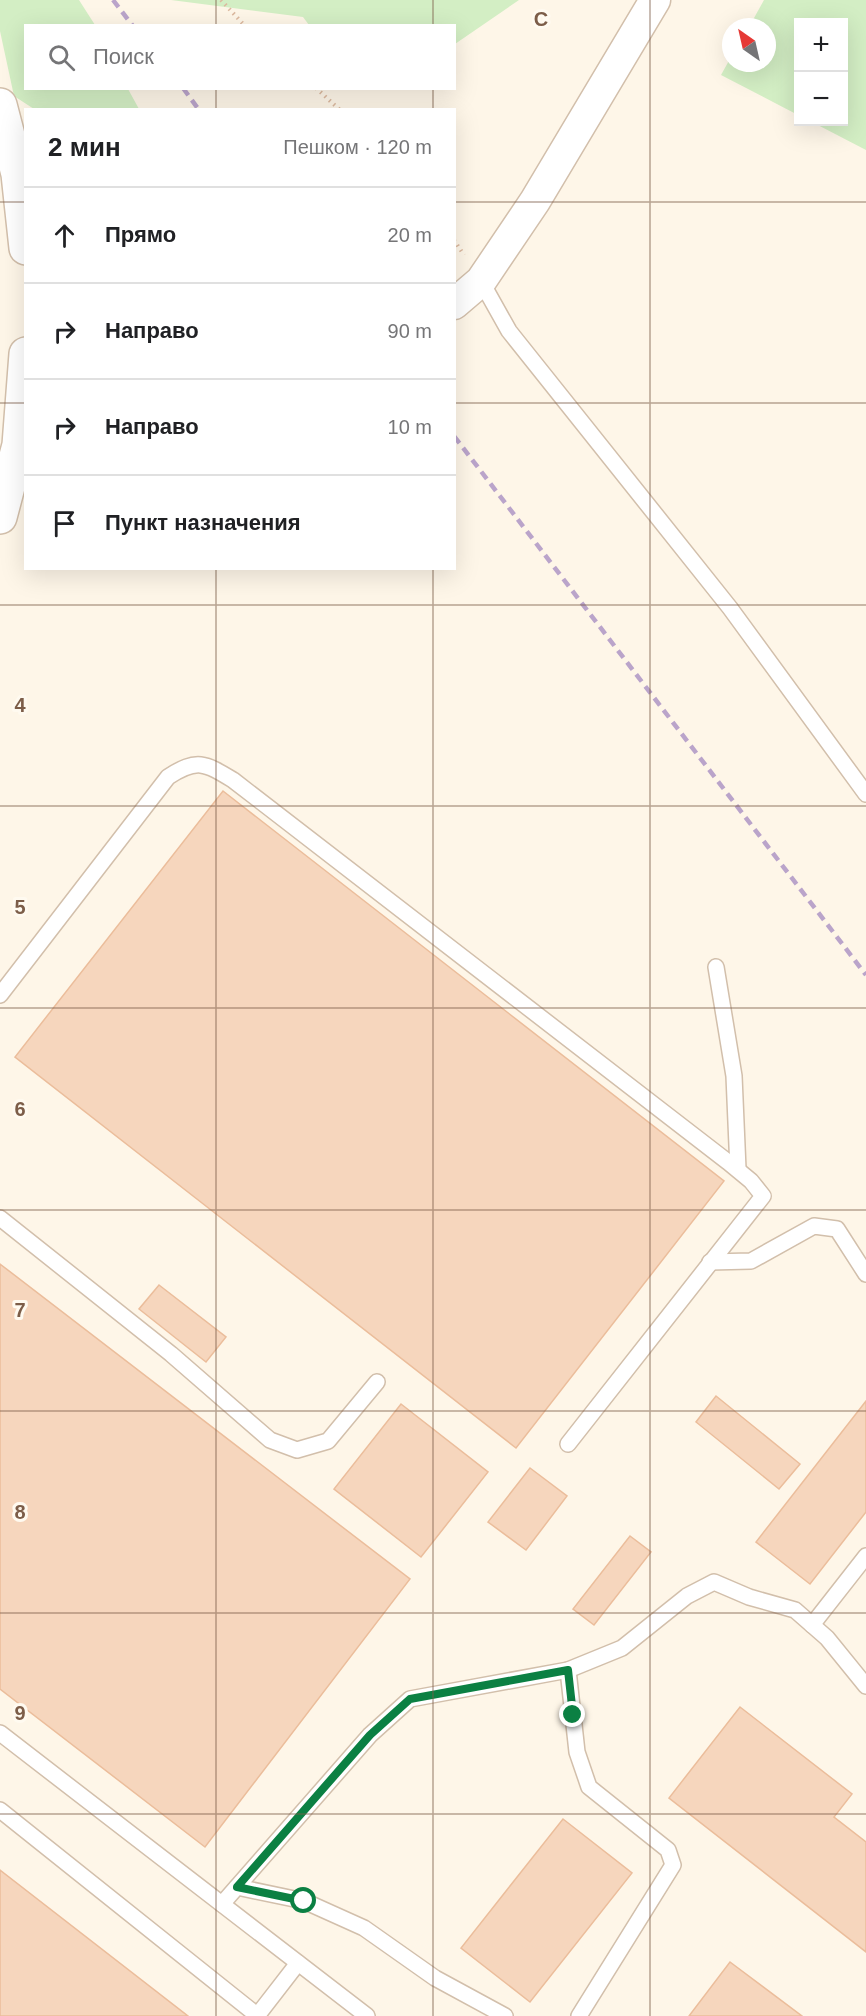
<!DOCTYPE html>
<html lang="ru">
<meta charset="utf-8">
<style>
:root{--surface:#fff;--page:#f6f6f6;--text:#202124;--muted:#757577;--line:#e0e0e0}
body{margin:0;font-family:Arial,sans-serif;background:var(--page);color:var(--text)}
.controls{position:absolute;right:18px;top:18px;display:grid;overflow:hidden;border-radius:0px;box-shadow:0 6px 24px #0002}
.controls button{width:54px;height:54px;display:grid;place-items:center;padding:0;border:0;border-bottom:2px solid var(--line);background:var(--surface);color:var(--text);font:30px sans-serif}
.compass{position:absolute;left:722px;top:18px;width:54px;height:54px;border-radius:50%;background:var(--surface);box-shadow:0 6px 24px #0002;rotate:326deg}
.stop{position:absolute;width:18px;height:18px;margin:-14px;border:4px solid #0b8043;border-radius:50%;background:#fff}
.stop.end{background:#0b8043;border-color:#fff;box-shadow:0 2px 6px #0008}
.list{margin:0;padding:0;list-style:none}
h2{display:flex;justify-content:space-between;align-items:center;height:78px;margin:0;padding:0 24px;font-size:26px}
h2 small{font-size:20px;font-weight:400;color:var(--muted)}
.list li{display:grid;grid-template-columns:39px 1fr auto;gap:18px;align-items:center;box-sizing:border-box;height:96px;padding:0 24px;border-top:2px solid var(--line)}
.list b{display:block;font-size:22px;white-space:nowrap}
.list em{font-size:20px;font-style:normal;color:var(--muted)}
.icon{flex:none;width:33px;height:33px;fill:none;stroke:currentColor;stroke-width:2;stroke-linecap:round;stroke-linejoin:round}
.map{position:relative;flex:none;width:866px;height:2016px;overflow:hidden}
.search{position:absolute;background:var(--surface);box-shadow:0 6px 24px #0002;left:24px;top:24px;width:432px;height:66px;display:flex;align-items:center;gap:15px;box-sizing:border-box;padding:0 21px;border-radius:0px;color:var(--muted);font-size:22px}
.panel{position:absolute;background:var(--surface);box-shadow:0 6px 24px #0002;left:24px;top:108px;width:432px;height:462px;border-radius:0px}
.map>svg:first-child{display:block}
</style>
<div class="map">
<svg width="866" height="2016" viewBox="0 0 866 2016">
<rect width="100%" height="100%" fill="#fef6e8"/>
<g fill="#d3eec4">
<path d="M0,0H79L95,25L26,26V88L128,89L139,109H34L14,96L0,31Z"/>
<path d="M171,0H519L455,44L454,26L309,25L303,17Z"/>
<path d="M764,0H866V150L812,122H844V22H798V115L721,75L731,57V63H767V27H749Z"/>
</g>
<g fill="#f6d6bd" stroke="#ebbd9b" stroke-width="1.5">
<path d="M223,791L724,1181L516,1448L15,1057Z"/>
<path d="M0,1264L410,1579L205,1847L0,1689Z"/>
<path d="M159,1285L226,1337L206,1362L139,1309Z"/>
<path d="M716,1396L800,1464L779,1489L696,1422Z"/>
<path d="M866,1401V1512L810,1584L756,1542Z"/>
<path d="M401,1404L488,1472L421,1557L334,1489Z"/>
<path d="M530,1468L567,1496L526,1550L488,1522Z"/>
<path d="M630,1536L651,1552L594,1625L573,1609Z"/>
<path d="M740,1707L852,1794L834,1817L866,1842V1952L669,1798Z"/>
<path d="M563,1819L632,1873L530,2002L461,1948Z"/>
<path d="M0,1870L188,2016H0Z"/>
<path d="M730,1962L802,2016H689Z"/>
</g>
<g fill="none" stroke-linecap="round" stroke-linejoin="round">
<defs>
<g id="service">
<path d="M481,281L509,331L730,608L866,794"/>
<path d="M716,967L734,1076L738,1169"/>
<path d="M0,995L168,777C197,758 205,763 233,780L728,1162L751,1181L763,1196L568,1444"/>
<path d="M0,1218L171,1354L270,1440L297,1450L328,1441L377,1382"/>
<path d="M710,1262L751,1261L814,1226L837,1229L866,1274"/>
<path d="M812,1625L866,1556"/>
<path d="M568,1670L577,1752L589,1787L668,1850L673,1865L579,2016"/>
<path d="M0,1733L367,2016"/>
<path d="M0,1810L258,2016"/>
<path d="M237,1887L304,1901L364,1928L435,1978L505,2016"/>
<path d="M222,1904L370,1735L410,1699L568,1670L622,1648L687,1596L714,1582L749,1597L795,1610L827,1638L866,1686"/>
<path d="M257,2016L298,1963"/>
</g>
<path id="minor" d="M454,304L481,281L535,201L655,0"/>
<g id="tertiary">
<path d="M0,105L18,174L26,248"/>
<path d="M0,517L19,445L26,354"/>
</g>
</defs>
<use href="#service" stroke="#d2bfab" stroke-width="18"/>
<use href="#minor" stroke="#d2bfab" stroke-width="33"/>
<use href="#tertiary" stroke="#d2bfab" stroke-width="36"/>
<g stroke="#dcb99f" stroke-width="4" stroke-dasharray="1.5 4.5" stroke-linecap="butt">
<path d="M221,0L245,26"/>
<path d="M316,88L340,110"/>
<path d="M454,240L464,255"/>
</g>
<use href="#service" stroke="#fff" stroke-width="15"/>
<use href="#minor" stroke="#fff" stroke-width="30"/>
<use href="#tertiary" stroke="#fff" stroke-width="33"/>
<g stroke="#baa4ca" stroke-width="4.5" stroke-dasharray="9 6" stroke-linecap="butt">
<path d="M113,0L133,26"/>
<path d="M183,88L199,110"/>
<path d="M454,436L866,975"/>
</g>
</g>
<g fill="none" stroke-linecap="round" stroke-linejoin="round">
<path stroke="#0b8043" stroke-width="8" d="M304,1901L237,1887L370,1735L410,1699L568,1670L573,1715"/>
</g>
<path fill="none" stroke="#7c5d48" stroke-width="1.5" stroke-opacity="0.55" d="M216,0V26M433,0V26M650,0V2016M216,88V110M433,88V110M0,202H26M454,202H866M0,403H26M454,403H866M216,568V2016M433,568V2016M0,605H866M0,806H866M0,1008H866M0,1210H866M0,1411H866M0,1613H866M0,1814H866"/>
<g font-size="20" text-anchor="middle" font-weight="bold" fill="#7c5d48" stroke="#fffaf0" stroke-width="6" stroke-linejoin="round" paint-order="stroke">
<text x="541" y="26">C</text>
<text x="20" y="712">4</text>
<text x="20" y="914">5</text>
<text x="20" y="1116">6</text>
<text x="20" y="1317">7</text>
<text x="20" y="1519">8</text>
<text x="20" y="1720">9</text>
</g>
</svg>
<div class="controls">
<button>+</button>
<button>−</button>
</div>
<svg class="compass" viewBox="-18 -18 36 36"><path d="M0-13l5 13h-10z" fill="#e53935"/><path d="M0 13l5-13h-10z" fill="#757577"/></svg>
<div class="stop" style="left:304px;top:1901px"></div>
<div class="stop end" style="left:573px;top:1715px"></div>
<div class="search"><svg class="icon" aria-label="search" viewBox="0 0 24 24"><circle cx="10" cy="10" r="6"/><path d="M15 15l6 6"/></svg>Поиск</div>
<section class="panel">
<h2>2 мин<small>Пешком · 120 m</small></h2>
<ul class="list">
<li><svg class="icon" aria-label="ahead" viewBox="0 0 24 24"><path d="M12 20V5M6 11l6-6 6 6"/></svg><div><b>Прямо</b></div><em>20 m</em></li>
<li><svg class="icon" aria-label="right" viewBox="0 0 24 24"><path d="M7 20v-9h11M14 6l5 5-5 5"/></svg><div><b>Направо</b></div><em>90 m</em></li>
<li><svg class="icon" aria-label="right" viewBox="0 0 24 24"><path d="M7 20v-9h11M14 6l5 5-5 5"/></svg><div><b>Направо</b></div><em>10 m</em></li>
<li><svg class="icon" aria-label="arrive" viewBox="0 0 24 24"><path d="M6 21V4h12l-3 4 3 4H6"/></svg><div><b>Пункт назначения</b></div></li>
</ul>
</section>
</div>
